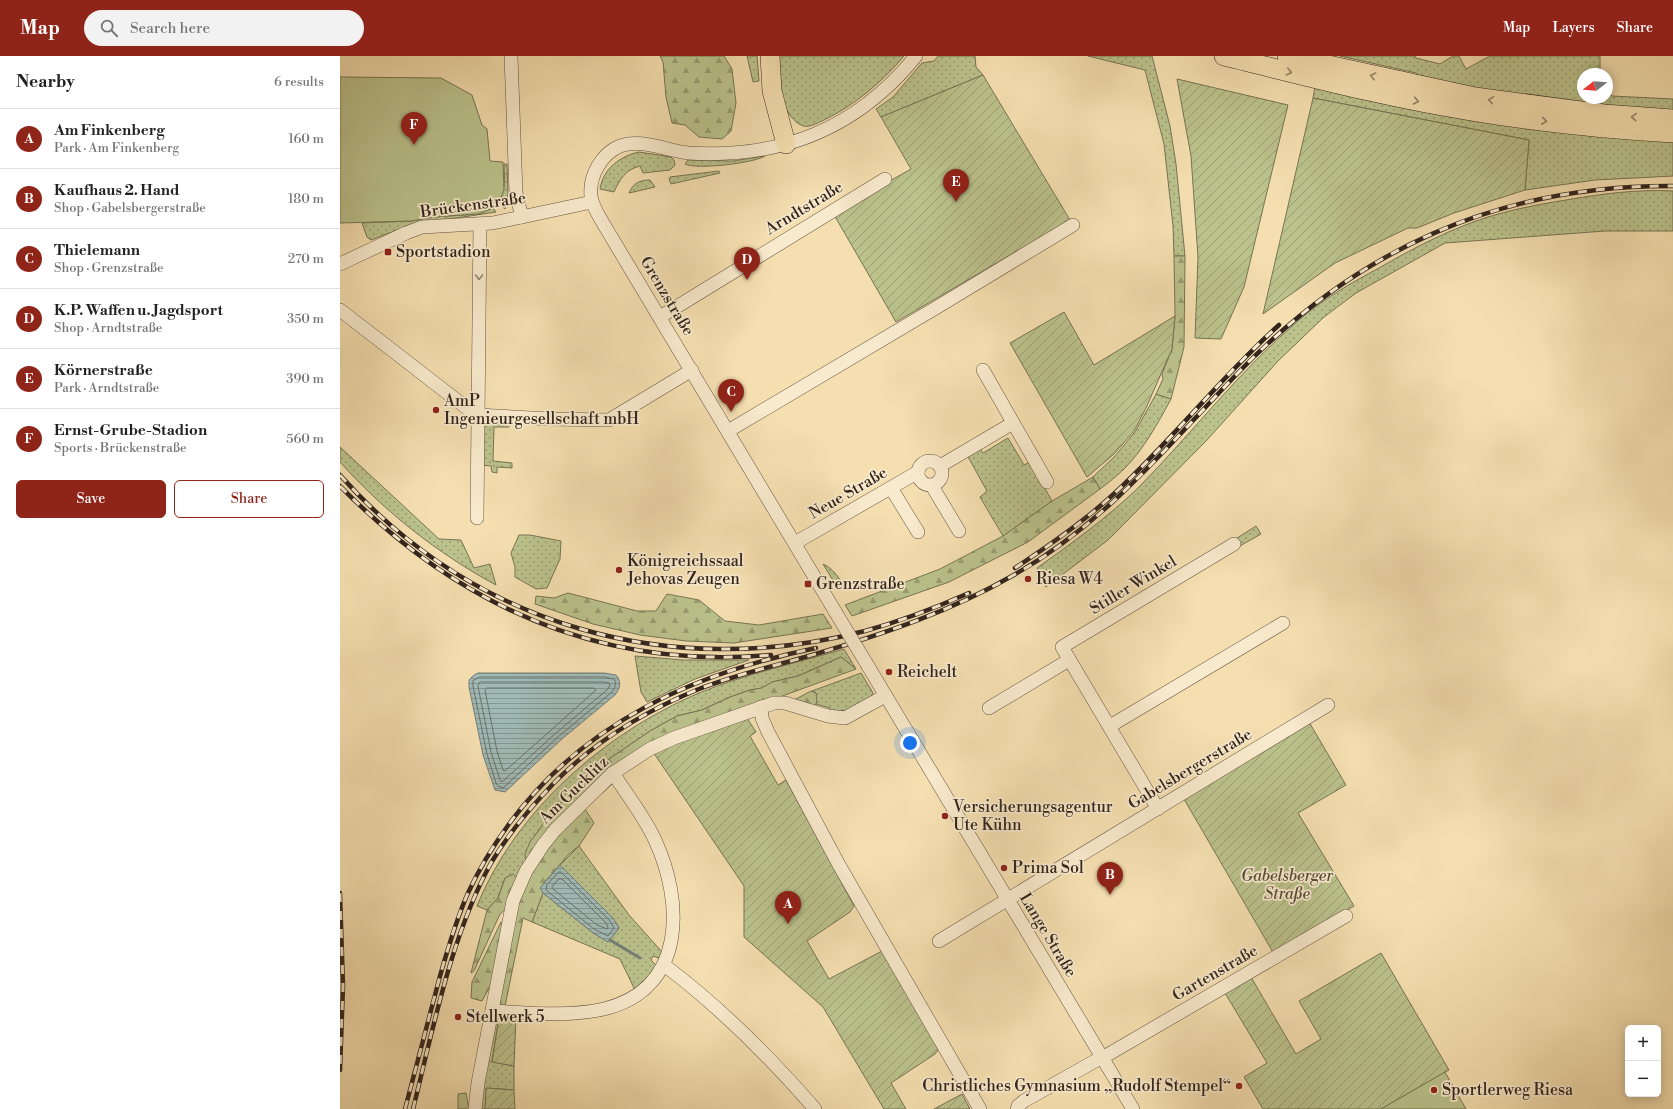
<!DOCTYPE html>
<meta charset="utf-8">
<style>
:root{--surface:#fff;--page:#f2f2f2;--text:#222;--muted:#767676;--line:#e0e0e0;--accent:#8f2418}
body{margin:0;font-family:"Libre Bodoni",serif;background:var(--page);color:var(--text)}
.controls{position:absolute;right:12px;bottom:12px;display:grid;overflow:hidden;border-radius:6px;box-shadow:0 2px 10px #0003}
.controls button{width:36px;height:36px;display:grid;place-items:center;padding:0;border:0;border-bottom:1px solid var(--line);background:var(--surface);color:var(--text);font:20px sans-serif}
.compass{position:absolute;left:1237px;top:12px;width:36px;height:36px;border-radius:50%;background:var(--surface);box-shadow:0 2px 10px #0003;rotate:253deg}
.you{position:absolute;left:570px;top:687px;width:14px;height:14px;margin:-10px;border:3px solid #fff;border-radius:50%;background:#1a73e8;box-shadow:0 0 0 6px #1a73e833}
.badge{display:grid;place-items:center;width:26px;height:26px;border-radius:50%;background:var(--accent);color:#fff;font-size:13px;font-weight:700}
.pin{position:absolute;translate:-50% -33px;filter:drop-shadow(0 1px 2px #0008)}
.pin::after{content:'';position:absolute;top:21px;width:14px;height:12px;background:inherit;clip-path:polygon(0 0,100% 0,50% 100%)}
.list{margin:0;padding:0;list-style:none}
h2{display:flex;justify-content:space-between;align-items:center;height:52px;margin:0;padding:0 16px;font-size:17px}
h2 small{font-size:13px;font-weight:400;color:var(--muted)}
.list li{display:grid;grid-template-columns:26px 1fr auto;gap:12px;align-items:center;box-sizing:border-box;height:60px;padding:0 16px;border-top:1px solid var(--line)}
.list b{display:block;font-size:15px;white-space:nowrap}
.list p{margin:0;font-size:13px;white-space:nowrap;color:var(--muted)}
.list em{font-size:13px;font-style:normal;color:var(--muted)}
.actions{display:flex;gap:8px;padding:12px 16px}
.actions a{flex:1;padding:9px 0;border:1px solid var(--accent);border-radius:6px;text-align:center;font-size:14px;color:var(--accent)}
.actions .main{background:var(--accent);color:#fff}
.icon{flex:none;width:22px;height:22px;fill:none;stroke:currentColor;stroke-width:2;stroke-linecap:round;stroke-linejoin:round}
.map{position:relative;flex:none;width:1333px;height:1053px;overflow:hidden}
header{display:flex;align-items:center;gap:24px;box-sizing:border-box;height:56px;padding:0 20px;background:var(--accent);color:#fff}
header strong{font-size:19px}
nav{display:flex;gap:22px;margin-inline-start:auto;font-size:14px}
.search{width:280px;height:36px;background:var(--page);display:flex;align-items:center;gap:10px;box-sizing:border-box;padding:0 14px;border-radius:22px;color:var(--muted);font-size:15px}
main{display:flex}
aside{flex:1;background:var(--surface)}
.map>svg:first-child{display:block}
</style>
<header>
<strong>Map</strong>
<div class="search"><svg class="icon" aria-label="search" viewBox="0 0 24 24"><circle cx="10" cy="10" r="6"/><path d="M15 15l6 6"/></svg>Search here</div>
<nav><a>Map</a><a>Layers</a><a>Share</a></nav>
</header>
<main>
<aside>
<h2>Nearby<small>6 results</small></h2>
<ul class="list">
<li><span class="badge">A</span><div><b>Am Finkenberg</b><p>Park · Am Finkenberg</p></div><em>160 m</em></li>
<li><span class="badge">B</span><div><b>Kaufhaus 2. Hand</b><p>Shop · Gabelsbergerstraße</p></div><em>180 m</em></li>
<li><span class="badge">C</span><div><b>Thielemann</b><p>Shop · Grenzstraße</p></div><em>270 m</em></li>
<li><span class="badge">D</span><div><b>K.P. Waffen u. Jagdsport</b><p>Shop · Arndtstraße</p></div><em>350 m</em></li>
<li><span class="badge">E</span><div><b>Körnerstraße</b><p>Park · Arndtstraße</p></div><em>390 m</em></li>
<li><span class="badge">F</span><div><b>Ernst-Grube-Stadion</b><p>Sports · Brückenstraße</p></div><em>560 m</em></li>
</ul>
<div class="actions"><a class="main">Save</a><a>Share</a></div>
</aside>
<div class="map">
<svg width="1333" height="1053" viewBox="0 0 1333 1053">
<defs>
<pattern id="grass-dots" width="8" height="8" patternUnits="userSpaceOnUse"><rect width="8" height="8" fill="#bbc28c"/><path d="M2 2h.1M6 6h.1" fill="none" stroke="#999d72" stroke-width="1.8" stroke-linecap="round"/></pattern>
<pattern id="forest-firs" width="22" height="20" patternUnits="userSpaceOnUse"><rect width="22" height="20" fill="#bbc28c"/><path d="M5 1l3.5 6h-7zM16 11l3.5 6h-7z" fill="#999d72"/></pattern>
<pattern id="garden-furrows" width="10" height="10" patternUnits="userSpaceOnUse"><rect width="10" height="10" fill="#bbc28c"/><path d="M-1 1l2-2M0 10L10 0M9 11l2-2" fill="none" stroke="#999d72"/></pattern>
<pattern id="water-rules" width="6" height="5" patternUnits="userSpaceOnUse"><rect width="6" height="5" fill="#a0bab6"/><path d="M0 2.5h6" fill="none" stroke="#839793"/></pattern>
</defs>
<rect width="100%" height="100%" fill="#f5dfb0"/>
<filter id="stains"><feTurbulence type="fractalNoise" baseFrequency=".005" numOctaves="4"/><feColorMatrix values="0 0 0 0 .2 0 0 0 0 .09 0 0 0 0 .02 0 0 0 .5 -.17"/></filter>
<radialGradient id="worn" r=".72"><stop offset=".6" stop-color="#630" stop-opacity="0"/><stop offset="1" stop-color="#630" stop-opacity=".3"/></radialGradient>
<g fill="url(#grass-dots)" stroke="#777455">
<path d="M407,0H417L419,25L413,26Z"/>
<path d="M437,0H564C541,27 515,49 484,64C477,67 468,73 461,69C450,64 440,44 439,34C437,23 438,11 437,0Z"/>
<path d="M598,0H635L636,11L643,19L541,61L536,53L553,41L582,7L594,5Z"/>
<path d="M748,0H812L830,70L836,108L845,200H834L833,170L824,88L805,14Z"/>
<path d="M1000,0H1075L1076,2L1100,8L1113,0H1119L1126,13L1150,0H1260V18H1243V42H1267V35L1272,40L1333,43V54L1227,47L1086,24L1076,17Z"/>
<path d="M975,31L1190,73L1333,84V120L1255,124L1185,134L1189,84L973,42Z"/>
<path d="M299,96L331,101L334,104L335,109L330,114L303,117L300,110C285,114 280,123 274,136L260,133C263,113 280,100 299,96Z"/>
<path d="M425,100C414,107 357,114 345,108L348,104L393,105Z"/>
<path d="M164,108H167L168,138L165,153L157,146C167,136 164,121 164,108Z"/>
<path d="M379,115L380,117L331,128L329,123L330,121Z"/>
<path d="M310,124L315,131L289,137C293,127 300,124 310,124Z"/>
<path d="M1333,135V175H1265L1105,187L1016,237L984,261L938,305L867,384L768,484L706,531L697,512C732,487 767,462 799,431C853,376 900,314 959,264C983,243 1011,227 1039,212C1065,197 1091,183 1118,172C1153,157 1189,150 1226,144C1261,138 1297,133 1333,135Z"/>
<path d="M153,152L156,156L70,169L31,184L27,181L22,167L71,165L92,161L138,158Z"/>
<path d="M816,338L831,343C818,367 804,393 784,413C777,420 768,427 760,433L753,421L775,400L795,376Z"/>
<path d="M150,367L169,368V371H154L153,405L172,407V412L157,411V417L152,416L151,410L143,409L144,372Z"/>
<path d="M668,382L684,409L690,406L712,445L663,480L640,441L647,435L627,399L639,391L643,397Z"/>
<path d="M0,391L99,483L121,484L134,512L150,508L156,529C97,497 45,456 0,406Z"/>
<path d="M916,470L921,478L898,491L894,484Z"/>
<path d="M179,479H190L221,485L220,503L207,532L196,533L175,521V511L171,497Z"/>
<path d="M483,508C491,511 502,523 503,532L499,534Z"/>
<path d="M504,593L516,613L501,601L458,620L432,626L422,632L410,634L390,641L362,654L337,660L310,675L269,703L242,725L214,754L190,786L186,808L177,822H165L158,842L147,854L137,850C176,754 265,677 359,637C406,618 456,607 504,593Z"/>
<path d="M295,600L343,604H409L355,623L307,646L301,636Z"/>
<path d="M521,617L533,637C525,652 506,656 490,655V652L476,648V637L472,635Z"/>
<path d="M239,790L289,859L323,897L319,902L313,900L311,904L316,909L307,924L295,934L280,903L192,866L203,837L252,876L268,886L279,872L273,862L220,809Z"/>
<path d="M155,960L159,961L152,1006L174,1010V1034L147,1032L145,1053H139Z"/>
</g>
<g fill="url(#forest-firs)" stroke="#777455">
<path d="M320,0H384L392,13L396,47L391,75L382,83L359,81L345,69L332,67L326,41L323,6Z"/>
<path d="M834,200H845L844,291L831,343L816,338L823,323L822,318L832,293L835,260Z"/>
<path d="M753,421L760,433L688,486L609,526L512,560L505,549L600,513L663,480L712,445Z"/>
<path d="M228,537L297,555H316L327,538L359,544L385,565L419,569L483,558L492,572L394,587L346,585L300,579L253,568L195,548L196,540L214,542Z"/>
<path d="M501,601L516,613L317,686L186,808L185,798L190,786L214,754L242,725L269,703L310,675L337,660L362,654L390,641L410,634L422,632L432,626L458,620Z"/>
<path d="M471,635L476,637L477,645L475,650L454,644Z"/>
<path d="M243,750L254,767L239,790L229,798L204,827L201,832L203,837L192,866L183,862L165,950L157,948L177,849L195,809Z"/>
<path d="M173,818L177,822L166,853L160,858L134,915L131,917L147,854L158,842L165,822Z"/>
<path d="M161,866L164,870L153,925L142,945L131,942L132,926Z"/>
<path d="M126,1037L129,1053H118V1038Z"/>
</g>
<g fill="url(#garden-furrows)" stroke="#777455">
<path d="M643,19L730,164L556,266L493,157L571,113L541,61Z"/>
<path d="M837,23L948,49L904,231L881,283L855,282L858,201L851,100Z"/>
<path d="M973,42L1189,84L1185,134L1114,157L1077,172H1068L995,207L923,258Z"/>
<path d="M724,256L754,309L835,260L832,293L806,352L794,375L774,398L747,421L670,287Z"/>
<path d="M407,662L416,676L410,680L438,729L446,724L514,850L510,856L467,885L489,923L542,895L599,989L598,994L595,998L551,1027L566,1053H544L483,951L404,881V830L313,696Z"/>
<path d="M969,666L1006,729L958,757L1014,850L934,898L844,743Z"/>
<path d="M1041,897L1109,1014L1041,1053H923L904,1021L927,1007L885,937L911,921L956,998L981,983L959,945Z"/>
<path d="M176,960L174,1010L152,1006L159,961Z"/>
<path d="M146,1032L174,1034L175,1053H145Z"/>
<path d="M622,1038L630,1053H594Z"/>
</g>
<g fill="#bbc28c" stroke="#777455">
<path d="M0,21L101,22L132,39L142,69L147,73L150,105L163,106L164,134L161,142L153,152L138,158L92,161L71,165L0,167Z"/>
<path d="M1105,1016L1126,1053H1041Z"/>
</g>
<g fill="url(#water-rules)" stroke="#747e79">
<path d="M138,617H264L276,619C282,625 280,633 275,639L222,683L165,736L155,734L143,699L129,631V624L134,619Z"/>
<path d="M220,809L273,862L279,872L268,886L252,876L203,837L200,832Z"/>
</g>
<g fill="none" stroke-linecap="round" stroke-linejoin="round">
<g stroke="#6a706a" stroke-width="1">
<path d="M140,621H264L274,623C277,627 275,632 272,636L219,680L163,732L158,730L156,727L147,698L133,630V625Z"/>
<path d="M140,626H263L269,627L270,629L268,633L216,677L162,726L160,724L151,696L138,630Z"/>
<path d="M147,632H254L256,634L165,715L163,714L157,695L145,634Z"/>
<path d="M219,816H221L270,865L274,872L268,880L254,873L206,834L207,829Z"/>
<path d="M219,823H222L266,867L268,871L267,873L257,869L213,833L212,831Z"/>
</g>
<path stroke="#747e79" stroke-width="3" d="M270,884L300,902"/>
<defs>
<g id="minor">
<path d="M171,0L176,137L182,161"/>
<path d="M0,208L66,177L82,171L153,167L252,146"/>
<path d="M0,254L132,356L138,359L210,363L269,364L352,314"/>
<path d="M320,261L545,123"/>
<path d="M643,314L707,426"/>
<path d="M388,375L599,250L733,169"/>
<circle cx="590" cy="417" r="12"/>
<path d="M600,410L673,367"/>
<path d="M592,430L619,475"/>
<path d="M551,432L578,476"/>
<path d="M137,462L140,168"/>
<path d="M455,487L578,416"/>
<path d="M496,557L260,162C256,155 252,148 251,140C249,120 261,98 280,90C301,82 327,95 348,97C441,103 517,73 576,0"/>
<path d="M528,610L793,1053"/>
<path d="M421,651L422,662L428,676L499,809L640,1053"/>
<path d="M649,652L729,604"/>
<path d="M770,670L943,567"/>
<path d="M818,753L722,591L894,488"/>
<path d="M599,885L988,649"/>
<path d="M324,909C380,951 429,1000 475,1053"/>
<path d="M152,955C189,957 227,961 264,953C346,933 344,847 315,784C304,760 287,739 273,717"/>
<path d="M135,1053L138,1027L173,845L186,815L203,789L215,774L273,717L310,693L334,682L434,647H445L488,660L505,662L545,640"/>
<path d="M677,1053L678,1050L684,1045L755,1005L762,1002L1006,860"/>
</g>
<g id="highway">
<path d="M430,0L432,35L446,88"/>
<path d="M884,0C966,20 1048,42 1132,55C1198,66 1266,73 1333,77"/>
<path d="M947,0L1135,41L1264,58L1333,63"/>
</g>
</defs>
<use href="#minor" stroke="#645442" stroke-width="14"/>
<use href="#highway" stroke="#33251e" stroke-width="20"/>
<use href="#minor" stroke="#f8eacc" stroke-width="13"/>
<use href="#highway" stroke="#f5dfb0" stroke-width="19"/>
<defs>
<g id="rail">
<path d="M0,419C135,571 330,625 525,575C561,565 595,552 629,537"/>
<path d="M0,430C118,550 261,614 431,599"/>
<path d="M675,512C710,489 745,465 776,436C833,383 881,321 939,269"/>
<path d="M0,837L3,930L0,1014"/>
<path d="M65,1053C77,1009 88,964 100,920C108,892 116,864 128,837C139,813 153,790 169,768C244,666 355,617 476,592"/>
<path d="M73,1053C93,973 111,880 151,807C168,778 190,752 213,728C254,686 305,655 359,633C397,618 439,609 479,597C546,577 611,555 672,520C763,469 824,394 895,320C1015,194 1158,129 1333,130"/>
</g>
</defs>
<use href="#rail" stroke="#33251e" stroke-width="4.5"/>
<use href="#rail" stroke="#f8eacc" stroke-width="3" stroke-dasharray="9" stroke-linecap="butt"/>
<defs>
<path id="minor-bridge" d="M496,557L528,610"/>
</defs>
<use href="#minor-bridge" stroke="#645442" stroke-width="14" stroke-linecap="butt"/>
<use href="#minor-bridge" stroke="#f8eacc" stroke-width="13"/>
</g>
<defs><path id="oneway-chevron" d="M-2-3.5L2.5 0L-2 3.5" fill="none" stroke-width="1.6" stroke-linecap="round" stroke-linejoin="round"/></defs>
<g stroke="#948267">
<use href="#oneway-chevron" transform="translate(949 16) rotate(13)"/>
<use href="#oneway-chevron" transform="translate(1033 20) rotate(-167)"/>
<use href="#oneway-chevron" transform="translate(1151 44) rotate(-171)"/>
<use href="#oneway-chevron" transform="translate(1076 45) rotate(12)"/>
<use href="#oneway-chevron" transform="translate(1294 61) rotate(-176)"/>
<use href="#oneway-chevron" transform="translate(1204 65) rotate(8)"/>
</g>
<use stroke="#968875" href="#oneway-chevron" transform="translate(139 221) rotate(90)"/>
<g fill="#8f2418" stroke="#f8eacc" stroke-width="1.5">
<rect x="44" y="192" width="8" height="8" rx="2"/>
<circle cx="96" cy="354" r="4"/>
<circle cx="279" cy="514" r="4"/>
<circle cx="688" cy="523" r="4"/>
<rect x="464" y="524" width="8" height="8" rx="2"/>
<circle cx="549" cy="616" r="4"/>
<circle cx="605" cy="760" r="4"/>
<circle cx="664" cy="812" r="4"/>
<circle cx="118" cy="961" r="4"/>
<circle cx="899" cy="1030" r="4"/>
<circle cx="1094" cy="1034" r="4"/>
</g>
<g text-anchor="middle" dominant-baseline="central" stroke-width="3.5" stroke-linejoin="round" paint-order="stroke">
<g font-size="16" fill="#33251e" stroke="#f8eacc">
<text transform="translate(133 149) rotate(-8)">Brückenstraße</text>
<text transform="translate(464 152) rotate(-31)">Arndtstraße</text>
<text transform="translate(327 240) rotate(59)">Grenzstraße</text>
<text transform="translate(508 437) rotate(-30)">Neue Straße</text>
<text transform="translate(793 529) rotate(-31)">Stiller Winkel</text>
<text transform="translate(850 713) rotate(-31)">Gabelsbergerstraße</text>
<text transform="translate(234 734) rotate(-44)">Am Gucklitz</text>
<text transform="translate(708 879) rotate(59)">Lange Straße</text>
<text transform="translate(875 917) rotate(-30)">Gartenstraße</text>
</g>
<g font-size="16" fill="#33251e" stroke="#f8eacc" text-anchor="start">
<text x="56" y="196">Sportstadion</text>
<text x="104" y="345">AmP<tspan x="104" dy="18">Ingenieurgesellschaft mbH</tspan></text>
<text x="287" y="505">Königreichssaal<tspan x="287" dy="18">Jehovas Zeugen</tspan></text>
<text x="696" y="523">Riesa W4</text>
<text x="476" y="528">Grenzstraße</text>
<text x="557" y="616">Reichelt</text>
<text x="613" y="751">Versicherungsagentur<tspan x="613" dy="18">Ute Kühn</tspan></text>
<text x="672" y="812">Prima Sol</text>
<text x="126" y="961">Stellwerk 5</text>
<text x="891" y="1030" text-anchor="end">Christliches Gymnasium „Rudolf Stempel“</text>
<text x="1102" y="1034">Sportlerweg Riesa</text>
</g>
<g font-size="16" font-style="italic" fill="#554c3a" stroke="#f8eacc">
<text x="947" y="820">Gabelsberger<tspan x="947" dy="18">Straße</tspan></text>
</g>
</g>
<rect width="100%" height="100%" filter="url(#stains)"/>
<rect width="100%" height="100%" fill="url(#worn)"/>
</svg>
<div class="controls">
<button>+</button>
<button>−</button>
</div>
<svg class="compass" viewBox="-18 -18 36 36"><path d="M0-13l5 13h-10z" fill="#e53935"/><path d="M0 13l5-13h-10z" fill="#767676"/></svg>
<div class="you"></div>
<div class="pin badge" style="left:448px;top:868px">A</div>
<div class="pin badge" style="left:770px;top:839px">B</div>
<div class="pin badge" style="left:391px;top:356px">C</div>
<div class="pin badge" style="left:407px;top:224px">D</div>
<div class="pin badge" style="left:616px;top:146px">E</div>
<div class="pin badge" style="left:74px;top:89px">F</div>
</div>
</main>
